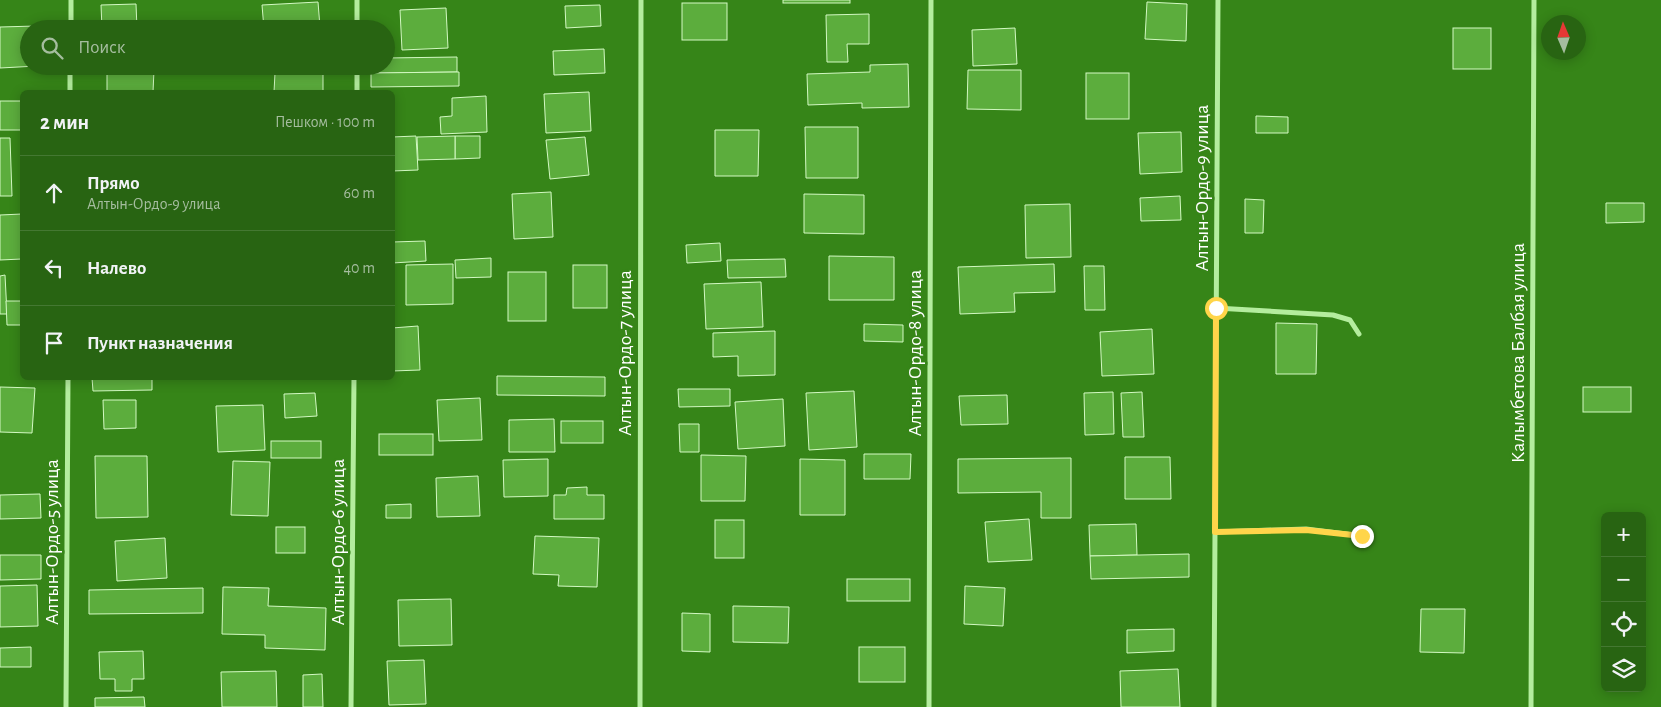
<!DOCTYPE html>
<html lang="ru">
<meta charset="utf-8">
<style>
:root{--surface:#286412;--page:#346d20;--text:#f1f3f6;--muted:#a5bd9f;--line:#447832}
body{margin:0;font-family:"Alegreya Sans",sans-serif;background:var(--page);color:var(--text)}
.controls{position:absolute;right:15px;bottom:15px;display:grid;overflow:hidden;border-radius:8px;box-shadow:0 2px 12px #0003}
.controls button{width:45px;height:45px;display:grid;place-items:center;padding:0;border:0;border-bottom:1px solid var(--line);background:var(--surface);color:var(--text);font:25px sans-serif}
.compass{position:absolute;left:1541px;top:15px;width:45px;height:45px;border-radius:50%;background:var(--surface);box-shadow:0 2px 12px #0003;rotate:358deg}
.stop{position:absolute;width:15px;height:15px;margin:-11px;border:4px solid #ffd54a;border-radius:50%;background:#fff}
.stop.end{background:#ffd54a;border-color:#fff;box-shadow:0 1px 5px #0008}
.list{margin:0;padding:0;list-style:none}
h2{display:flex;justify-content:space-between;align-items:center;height:65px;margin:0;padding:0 20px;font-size:21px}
h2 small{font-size:16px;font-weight:400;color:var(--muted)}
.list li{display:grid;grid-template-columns:32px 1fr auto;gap:15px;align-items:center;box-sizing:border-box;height:75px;padding:0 20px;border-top:1px solid var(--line)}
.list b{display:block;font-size:19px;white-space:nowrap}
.list p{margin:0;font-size:16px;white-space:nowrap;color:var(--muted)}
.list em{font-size:16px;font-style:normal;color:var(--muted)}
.icon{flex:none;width:28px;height:28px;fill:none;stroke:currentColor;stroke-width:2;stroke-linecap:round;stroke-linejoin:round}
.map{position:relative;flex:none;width:1661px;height:707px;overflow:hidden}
.search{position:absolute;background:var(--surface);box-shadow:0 2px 12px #0003;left:20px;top:20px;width:375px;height:55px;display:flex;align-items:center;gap:12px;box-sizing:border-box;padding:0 18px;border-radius:28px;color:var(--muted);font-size:19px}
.panel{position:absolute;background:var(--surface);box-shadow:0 2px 12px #0003;left:20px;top:90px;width:375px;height:290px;border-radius:8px}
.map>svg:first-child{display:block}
</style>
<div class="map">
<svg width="1661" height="707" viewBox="0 0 1661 707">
<rect width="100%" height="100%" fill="#368518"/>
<g fill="#5cad3d" stroke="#d3f9c3">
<rect x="783" y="0" width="67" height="3"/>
<path d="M318,2L320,27L264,29L262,5Z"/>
<path d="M1147,2L1187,4L1186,41L1145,39Z"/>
<rect x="682" y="3" width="45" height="37"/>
<path d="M136,4L137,29H102L101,5Z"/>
<path d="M600,5L601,26L566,28L565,6Z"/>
<path d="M446,8L448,48L402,50L400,10Z"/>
<path d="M869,14V44H847L848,62H827L826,15Z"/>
<rect x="205" y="21" width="47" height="8"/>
<path d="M36,26V29H29V66H37L0,68V27Z"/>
<path d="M1015,28L1017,64L973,66L972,30Z"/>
<rect x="1453" y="28" width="38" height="41"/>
<path d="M604,49L605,73L554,75L553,51Z"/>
<path d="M457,57V72L371,73V66H386V58Z"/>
<path d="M908,64L909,107L862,108V103L808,105L807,74L870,72V65Z"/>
<path d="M273,66H322V71L273,72Z"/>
<path d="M107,70H154L153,92H107Z"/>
<path d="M968,70H1021V110L967,109Z"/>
<path d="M457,72H459V86L371,87V73Z"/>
<path d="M275,73H323V92H274Z"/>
<rect x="1086" y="73" width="43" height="46"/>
<path d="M589,92L591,131L546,133L544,94Z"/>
<path d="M486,96L487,132L441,134L440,117L452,116V98Z"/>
<rect x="0" y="101" width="22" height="29"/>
<path d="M1256,116L1288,117V133H1256Z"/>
<path d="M805,127H858V178H806Z"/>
<path d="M715,130H759L758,176H715Z"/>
<path d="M1181,132L1182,172L1140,174L1138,133Z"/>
<path d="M416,136L418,170L392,171V137Z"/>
<path d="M455,136H480V158L455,159Z"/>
<path d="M455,136V159L418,160L417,137Z"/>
<path d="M585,137L589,175L550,179L546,140Z"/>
<path d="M0,138H10L12,196H0Z"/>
<path d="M551,192L553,237L514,239L512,194Z"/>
<path d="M804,194L864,195V234L804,233Z"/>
<path d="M1180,196L1181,220L1141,221L1140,198Z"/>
<path d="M1245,199L1264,200L1263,233H1245Z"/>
<path d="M1606,203H1644V222L1606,223Z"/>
<path d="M1070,204L1071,257L1026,258L1025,205Z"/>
<path d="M22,214V259L0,260V215Z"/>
<path d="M425,241L426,261L392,263V242Z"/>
<path d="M720,243L721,261L687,263L686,245Z"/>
<path d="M829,256L894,257V300H829Z"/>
<path d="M491,258V277L456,278L455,260Z"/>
<path d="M785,259L786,277L728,278L727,260Z"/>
<path d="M453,264V304L406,305V265Z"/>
<path d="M1054,264L1055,292L1014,293L1015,312L960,314L958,267Z"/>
<rect x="573" y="265" width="34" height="43"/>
<path d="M1084,266H1104L1105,310H1085Z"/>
<rect x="508" y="272" width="38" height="49"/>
<path d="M5,275L7,314H0V276Z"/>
<path d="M761,282L763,327L706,329L704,284Z"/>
<path d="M6,301H22V325H7Z"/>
<path d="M1276,323L1317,324L1316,374H1276Z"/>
<path d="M864,324L903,325V342L864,341Z"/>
<path d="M418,326L420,370L392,371V328Z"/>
<path d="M1152,329L1154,374L1102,376L1100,332Z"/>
<path d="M775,331V375L738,376V356L713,357V333Z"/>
<path d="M497,376L605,377V396L497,395Z"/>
<path d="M92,378H152V390L93,391Z"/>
<path d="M0,387L35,388L32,433L0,432Z"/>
<rect x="1583" y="387" width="48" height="25"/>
<path d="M678,389H730V406L679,407Z"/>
<path d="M854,391L857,447L809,450L806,393Z"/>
<path d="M1113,392L1114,434L1085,435L1084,393Z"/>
<path d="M1142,392L1144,437H1123L1121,393Z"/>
<path d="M315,393L317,416L285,418L284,394Z"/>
<path d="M1007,395L1008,424L961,425L959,396Z"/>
<path d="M480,398L482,440L439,441L437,400Z"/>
<path d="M783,399L785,446L738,449L735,402Z"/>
<path d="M103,400H136V428L104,429Z"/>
<path d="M263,405L265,450L218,452L216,406Z"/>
<path d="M554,419L555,452H509V420Z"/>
<rect x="561" y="421" width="42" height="22"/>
<path d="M679,424H699V452H680Z"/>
<rect x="379" y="434" width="54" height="21"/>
<rect x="271" y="441" width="50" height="17"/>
<path d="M864,454H911L910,479H864Z"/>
<path d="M701,455L746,456L745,501H701Z"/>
<path d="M95,456H147L148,517L96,518Z"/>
<path d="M1125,457H1170L1171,499H1125Z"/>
<path d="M1071,458V518H1041V492L958,493V459Z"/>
<path d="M548,459V496L504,497L503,460Z"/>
<path d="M800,459L845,460V515H800Z"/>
<path d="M233,461L270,462L268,516L231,515Z"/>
<path d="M478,476L480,516L437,517L436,478Z"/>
<path d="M587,487V495H604V519H554V495H566L567,488Z"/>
<path d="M40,494L41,518L0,519V495Z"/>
<path d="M411,504V518H386V505Z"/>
<path d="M1029,519L1032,560L988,562L985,522Z"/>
<rect x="715" y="520" width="29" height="38"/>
<path d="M1136,524L1137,555L1090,556L1089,525Z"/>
<rect x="276" y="527" width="29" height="26"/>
<path d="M535,536L599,538L597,587L558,586L559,575L533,574Z"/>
<path d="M165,538L167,578L117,581L115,541Z"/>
<path d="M1189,554V577L1091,579L1090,556Z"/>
<path d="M0,555H41V579L0,580Z"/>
<rect x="847" y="579" width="63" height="22"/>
<path d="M37,585L38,626L0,627V586Z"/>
<path d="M965,586L1005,588L1003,626L964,624Z"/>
<path d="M223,587L269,588L268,606L326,608L325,650L265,648V635L222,634Z"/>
<path d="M203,588V613L89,614V590Z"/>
<path d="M451,599L452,645L399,646L398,600Z"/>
<path d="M733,606L789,607L788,643L733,642Z"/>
<path d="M1421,609H1465L1464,653L1420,652Z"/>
<path d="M682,613L710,614V652L682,651Z"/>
<path d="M1174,629V651L1127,653V630Z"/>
<path d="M31,647V667H0V648Z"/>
<rect x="859" y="647" width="46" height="35"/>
<path d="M143,651L144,679H132V691H115V679H100L99,652Z"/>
<path d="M424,660L426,704L389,705L387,661Z"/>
<path d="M1178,669L1180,707H1121L1120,671Z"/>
<path d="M276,671L277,707H222L221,672Z"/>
<path d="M322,674L323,707H303V675Z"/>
<path d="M144,697L145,707H95V698Z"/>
</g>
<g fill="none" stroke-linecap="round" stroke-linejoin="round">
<g stroke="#b4ed9e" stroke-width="5">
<path d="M71,29V0"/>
<path d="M357,29V0"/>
<path d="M70,92V66"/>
<path d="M357,92V66"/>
<path d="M1216,308L1333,315L1350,320L1359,334"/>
<path d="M1215,532L1306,529L1362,536"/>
<path d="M66,707L68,378"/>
<path d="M351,707L354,378"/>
<path d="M640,707L641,0"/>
<path d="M929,707L931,0"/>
<path d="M1214,707L1218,0"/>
<path d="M1531,707L1534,0"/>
</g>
</g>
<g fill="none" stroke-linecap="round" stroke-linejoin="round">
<path stroke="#ffd54a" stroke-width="6" d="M1216,308L1215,532L1306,530L1362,536"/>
</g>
<g text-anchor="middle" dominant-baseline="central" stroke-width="5" stroke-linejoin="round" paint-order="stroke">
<g font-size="20" fill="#fff" stroke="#368518">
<text transform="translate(1202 188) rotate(-90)">Алтын-Ордо-9 улица</text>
<text transform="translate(625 353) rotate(-90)">Алтын-Ордо-7 улица</text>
<text transform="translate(915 353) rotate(-90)">Алтын-Ордо-8 улица</text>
<text transform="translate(1518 353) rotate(-90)">Калымбетова Балбая улица</text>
<text transform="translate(52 542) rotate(-90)">Алтын-Ордо-5 улица</text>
<text transform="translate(338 542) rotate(-90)">Алтын-Ордо-6 улица</text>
</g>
</g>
</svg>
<div class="controls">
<button>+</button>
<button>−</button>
<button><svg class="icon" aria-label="locate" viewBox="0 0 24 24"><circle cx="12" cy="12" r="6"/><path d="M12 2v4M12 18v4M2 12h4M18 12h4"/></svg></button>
<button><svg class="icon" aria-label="layers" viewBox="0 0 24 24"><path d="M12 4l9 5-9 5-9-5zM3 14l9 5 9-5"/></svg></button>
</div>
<svg class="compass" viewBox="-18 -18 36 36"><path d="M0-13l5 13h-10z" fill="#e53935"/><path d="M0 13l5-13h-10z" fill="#a5bd9f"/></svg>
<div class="stop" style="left:1216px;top:308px"></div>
<div class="stop end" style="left:1362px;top:536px"></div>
<div class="search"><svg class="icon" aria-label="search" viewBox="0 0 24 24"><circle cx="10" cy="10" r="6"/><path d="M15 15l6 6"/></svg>Поиск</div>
<section class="panel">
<h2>2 мин<small>Пешком · 100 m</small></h2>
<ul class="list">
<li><svg class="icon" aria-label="ahead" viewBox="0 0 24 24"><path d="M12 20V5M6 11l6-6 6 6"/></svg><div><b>Прямо</b><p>Алтын-Ордо-9 улица</p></div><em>60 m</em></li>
<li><svg class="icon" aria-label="left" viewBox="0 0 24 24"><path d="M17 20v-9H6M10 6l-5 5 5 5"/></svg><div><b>Налево</b></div><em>40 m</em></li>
<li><svg class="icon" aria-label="arrive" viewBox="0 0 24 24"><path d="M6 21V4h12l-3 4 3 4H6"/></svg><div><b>Пункт назначения</b></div></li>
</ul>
</section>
</div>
